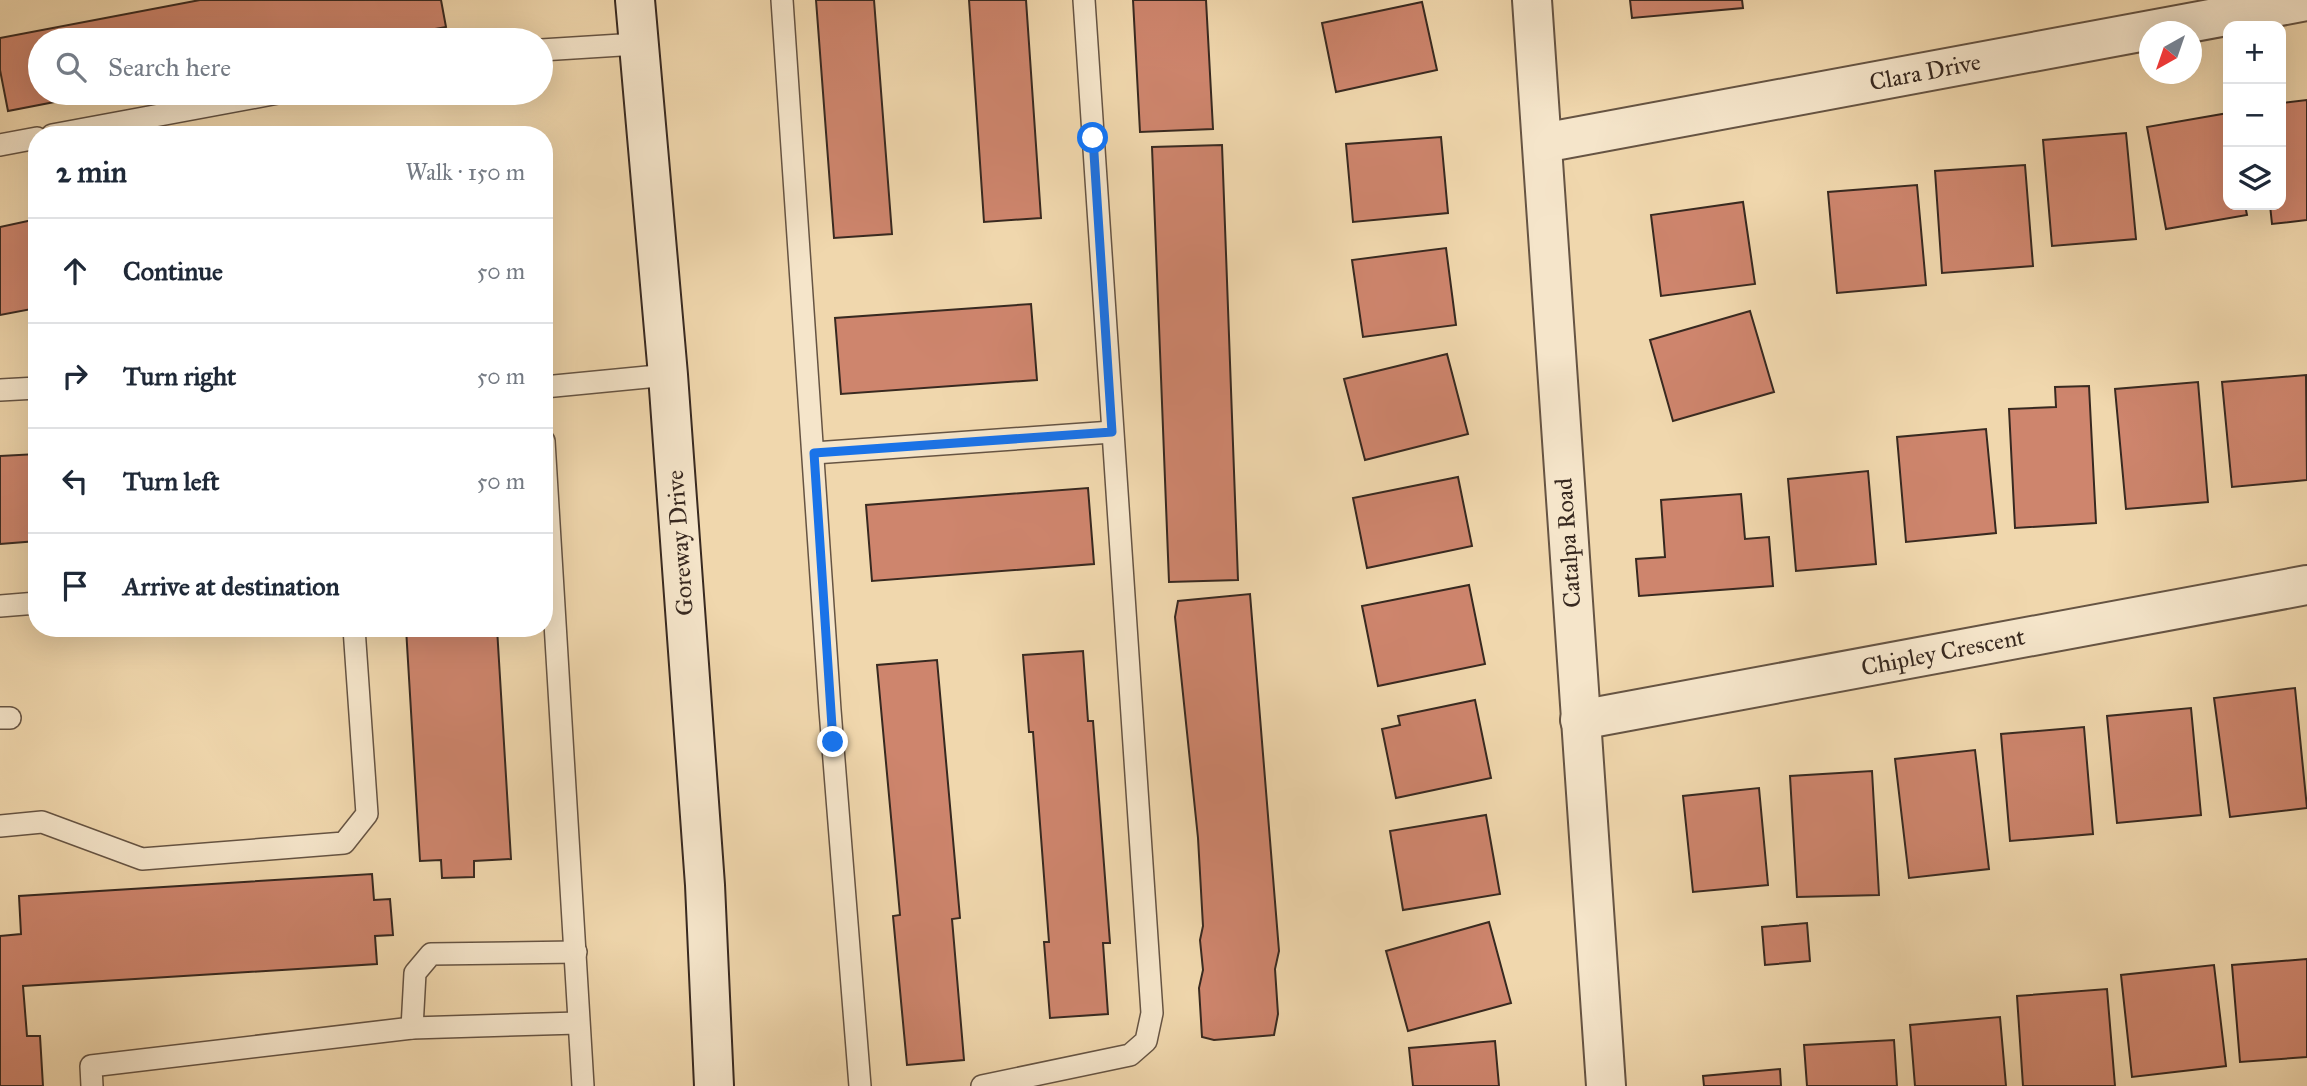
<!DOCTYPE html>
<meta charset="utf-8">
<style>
:root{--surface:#fff;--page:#f6f6f7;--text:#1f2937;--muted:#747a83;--line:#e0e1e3}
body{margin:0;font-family:"IM FELL Great Primer",serif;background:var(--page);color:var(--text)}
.controls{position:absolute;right:21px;top:21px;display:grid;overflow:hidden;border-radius:14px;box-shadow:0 7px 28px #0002}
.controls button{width:63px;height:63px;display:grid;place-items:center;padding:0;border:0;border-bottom:2px solid var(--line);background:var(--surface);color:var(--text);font:35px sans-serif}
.compass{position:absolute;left:2139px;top:21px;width:63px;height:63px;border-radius:50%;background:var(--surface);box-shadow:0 7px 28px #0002;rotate:220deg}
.stop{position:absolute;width:21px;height:21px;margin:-16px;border:5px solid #1a73e8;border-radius:50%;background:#fff}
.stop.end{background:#1a73e8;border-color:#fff;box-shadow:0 2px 7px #0008}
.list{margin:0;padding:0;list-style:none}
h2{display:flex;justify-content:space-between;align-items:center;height:91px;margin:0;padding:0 28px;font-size:30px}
h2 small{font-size:23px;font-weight:400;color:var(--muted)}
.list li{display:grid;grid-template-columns:46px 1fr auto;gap:21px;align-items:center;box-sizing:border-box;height:105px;padding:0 28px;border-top:2px solid var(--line)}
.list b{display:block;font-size:26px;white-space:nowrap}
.list em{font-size:23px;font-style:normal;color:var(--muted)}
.icon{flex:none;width:38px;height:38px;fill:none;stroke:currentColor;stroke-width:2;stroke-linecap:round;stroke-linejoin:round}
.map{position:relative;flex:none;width:2307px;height:1086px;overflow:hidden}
.search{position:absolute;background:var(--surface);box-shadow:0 7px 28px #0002;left:28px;top:28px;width:525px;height:77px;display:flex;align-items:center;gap:18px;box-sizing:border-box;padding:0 24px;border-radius:38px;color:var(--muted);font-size:26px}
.panel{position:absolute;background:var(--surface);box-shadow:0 7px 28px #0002;left:28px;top:126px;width:525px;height:511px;border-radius:28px}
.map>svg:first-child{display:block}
</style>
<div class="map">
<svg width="2307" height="1086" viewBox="0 0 2307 1086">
<rect width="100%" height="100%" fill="#f0d7ad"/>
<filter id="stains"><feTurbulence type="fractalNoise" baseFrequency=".00286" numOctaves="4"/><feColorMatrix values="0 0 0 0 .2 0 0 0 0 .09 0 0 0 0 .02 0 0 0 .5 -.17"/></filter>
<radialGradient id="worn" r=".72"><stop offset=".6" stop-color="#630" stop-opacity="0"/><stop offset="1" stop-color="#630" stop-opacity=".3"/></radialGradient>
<g fill="#ce856d" stroke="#382920" stroke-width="2">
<path d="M200,0H441L446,27L375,40H40V93H101L8,111L0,70V38Z"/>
<path d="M816,0H874L892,234L834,238Z"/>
<path d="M969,0H1026L1041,218L984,222Z"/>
<path d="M1133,0H1206L1213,129L1140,132Z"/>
<path d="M1630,0H1742L1743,8L1632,18Z"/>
<path d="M1422,2L1437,70L1336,92L1322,23Z"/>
<path d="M2307,100V220L2272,224L2270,205H2281V103Z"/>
<path d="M2228,113V205H2245L2247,215L2166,229L2147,127Z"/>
<path d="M2126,133L2136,239L2052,246L2043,140Z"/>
<path d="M1441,137L1448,213L1353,222L1346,144Z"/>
<path d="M1222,145L1238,580L1169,582L1152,147Z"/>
<path d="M2025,165L2033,266L1942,273L1935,171Z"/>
<path d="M1917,185L1926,285L1837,293L1828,192Z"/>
<path d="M1743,202L1755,284L1661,296L1651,215Z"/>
<path d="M37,219V308L0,315V227Z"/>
<path d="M1446,248L1456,325L1363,337L1352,260Z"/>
<path d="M1031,304L1037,380L841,394L835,318Z"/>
<path d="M1750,311L1774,392L1673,421L1650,340Z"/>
<path d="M1447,354L1468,434L1365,460L1344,379Z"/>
<path d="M2306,375L2307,480L2232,487L2222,382Z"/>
<path d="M2198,382L2208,502L2126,509L2115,389Z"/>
<path d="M2089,386L2096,523L2015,528L2009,409L2056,407L2055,387Z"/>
<path d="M1986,429L1996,533L1906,542L1897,437Z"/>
<path d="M37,454V541L0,544V456Z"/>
<path d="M1868,471L1876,564L1796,571L1788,479Z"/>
<path d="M1458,477L1472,546L1367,568L1353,498Z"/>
<path d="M1088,488L1094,564L872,581L866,505Z"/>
<path d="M1741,494L1745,539L1769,537L1773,586L1639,596L1636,559L1665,557L1661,500Z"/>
<path d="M1469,585L1485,664L1378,686L1362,606Z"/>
<path d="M1250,594L1279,951L1275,969L1278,1014L1274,1035L1214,1040L1202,1037L1199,988L1203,970L1200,940L1203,926L1198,838L1175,617L1178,601Z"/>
<path d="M406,628H497L511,859L474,861V877L442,878L441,860L420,861Z"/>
<path d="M1083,651L1088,721H1093L1110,943H1103L1108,1014L1050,1018L1044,942H1049L1033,732H1029L1023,655Z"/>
<path d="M937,660L960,918L952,919L964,1060L907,1065L893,916L900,915L877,665Z"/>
<path d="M2295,688L2307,808L2230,817L2214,698Z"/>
<path d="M1475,700L1491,778L1396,798L1382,729L1400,725L1398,716Z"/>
<path d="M2191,708L2201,815L2117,823L2107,716Z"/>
<path d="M2084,727L2093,834L2010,841L2001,734Z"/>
<path d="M1975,750L1989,869L1909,878L1895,759Z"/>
<path d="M1872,771L1879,895L1797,897L1790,776Z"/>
<path d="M1759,788L1768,885L1693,892L1683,796Z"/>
<path d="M1486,815L1500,894L1403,910L1390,831Z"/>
<path d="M372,874L374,900L390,899L393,935L375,936L377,964L23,986L27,1036H40L43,1086H0V936L21,934L19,896Z"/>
<path d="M1489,922L1511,1003L1408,1031L1386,951Z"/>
<path d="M1807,923L1810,961L1765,965L1762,927Z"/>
<path d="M2307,959V1057L2240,1062L2232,965Z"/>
<path d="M2214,965L2226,1066L2132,1077L2121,975Z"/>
<path d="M2107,989L2115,1086H2023L2017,996Z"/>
<path d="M2000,1017L2006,1086H1915L1910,1025Z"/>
<path d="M1894,1040L1897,1086H1807L1804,1045Z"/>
<path d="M1495,1041L1499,1086H1413L1409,1048Z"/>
<path d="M1780,1069L1781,1086H1704L1703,1076Z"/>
</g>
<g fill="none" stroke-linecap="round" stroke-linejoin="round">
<defs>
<g id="service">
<path d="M782,0L830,710L860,1086"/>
<path d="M541,50L637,44"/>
<path d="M52,135L278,93"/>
<path d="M0,145L37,138"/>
<path d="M544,387L668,375"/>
<path d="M0,390L37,388"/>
<path d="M544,441L583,1086"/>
<path d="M814,453L1112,432"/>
<path d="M0,606L37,603"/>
<path d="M0,718H10"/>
<path d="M0,826L42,822L142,859L344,843L367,814L354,628"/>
<path d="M412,1028L415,973L431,954L576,952"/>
<path d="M92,1086L91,1066L412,1028L578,1023"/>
<path d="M982,1086L1130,1055L1146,1041L1152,1013L1084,0"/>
</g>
<g id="minor">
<path d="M1532,0L1606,1086"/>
<path d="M1543,143L2307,1"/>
<path d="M1580,720L2307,585"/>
</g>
<path id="secondary" d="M635,0L668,375L705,885L714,1086"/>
</defs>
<use href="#service" stroke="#665443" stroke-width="24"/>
<use href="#minor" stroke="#665443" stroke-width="42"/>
<use href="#secondary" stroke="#382920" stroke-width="42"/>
<use href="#service" stroke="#f5e5ca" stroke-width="21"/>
<use href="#minor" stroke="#f5e5ca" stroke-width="38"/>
<use href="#secondary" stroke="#f5e5ca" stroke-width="38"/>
</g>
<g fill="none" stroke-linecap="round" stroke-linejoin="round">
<path stroke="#1a73e8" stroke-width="9" d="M833,742L814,453L1112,432L1093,138"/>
</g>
<g text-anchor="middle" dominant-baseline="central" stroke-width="7" stroke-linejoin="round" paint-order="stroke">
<g font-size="24" fill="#382920" stroke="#f5e5ca">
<text transform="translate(1925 72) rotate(-11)">Clara Drive</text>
<text transform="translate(680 543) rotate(-94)">Goreway Drive</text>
<text transform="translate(1568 543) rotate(-94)">Catalpa Road</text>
<text transform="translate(1943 652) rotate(-11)">Chipley Crescent</text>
</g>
</g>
<rect width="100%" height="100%" filter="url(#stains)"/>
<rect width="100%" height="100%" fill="url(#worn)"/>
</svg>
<div class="controls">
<button>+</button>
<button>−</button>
<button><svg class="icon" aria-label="layers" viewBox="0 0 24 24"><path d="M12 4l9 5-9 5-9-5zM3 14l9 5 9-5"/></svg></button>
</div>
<svg class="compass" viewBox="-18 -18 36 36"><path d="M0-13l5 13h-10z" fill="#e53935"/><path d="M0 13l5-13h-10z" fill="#747a83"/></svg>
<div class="stop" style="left:1093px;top:138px"></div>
<div class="stop end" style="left:833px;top:742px"></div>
<div class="search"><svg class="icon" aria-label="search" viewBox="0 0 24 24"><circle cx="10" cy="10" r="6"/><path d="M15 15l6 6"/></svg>Search here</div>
<section class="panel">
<h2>2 min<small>Walk · 150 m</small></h2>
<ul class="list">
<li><svg class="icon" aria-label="ahead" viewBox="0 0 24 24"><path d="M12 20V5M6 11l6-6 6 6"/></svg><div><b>Continue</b></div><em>50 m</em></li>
<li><svg class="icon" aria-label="right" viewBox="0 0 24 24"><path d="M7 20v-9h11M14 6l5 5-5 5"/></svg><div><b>Turn right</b></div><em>50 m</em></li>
<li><svg class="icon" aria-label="left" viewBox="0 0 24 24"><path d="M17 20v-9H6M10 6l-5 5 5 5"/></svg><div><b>Turn left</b></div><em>50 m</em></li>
<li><svg class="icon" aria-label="arrive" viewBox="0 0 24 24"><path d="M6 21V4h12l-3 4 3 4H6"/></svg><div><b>Arrive at destination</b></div></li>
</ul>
</section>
</div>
